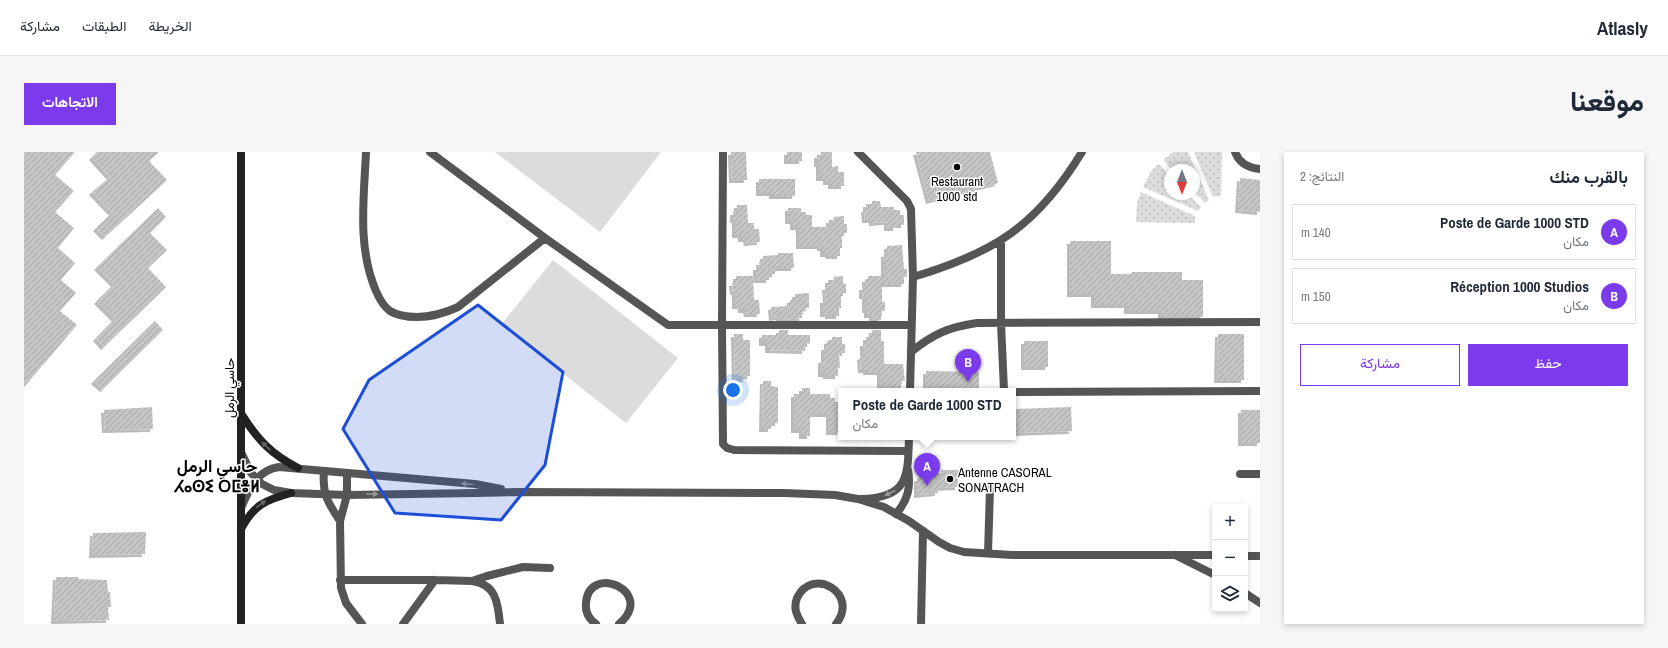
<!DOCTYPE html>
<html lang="ar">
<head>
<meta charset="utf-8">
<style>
  body { margin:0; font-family:"Archivo Narrow",Vazirmatn,"Noto Sans Tifinagh",sans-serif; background:#f6f6f7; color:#1f2937; direction:rtl }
  .controls { position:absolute; right:12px; bottom:12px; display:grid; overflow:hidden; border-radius:0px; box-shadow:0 2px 6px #0003 }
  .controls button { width:36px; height:36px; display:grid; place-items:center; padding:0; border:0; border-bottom:1px solid #e0e1e3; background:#fff; color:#1f2937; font:20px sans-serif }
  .compass { position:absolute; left:1140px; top:12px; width:36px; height:36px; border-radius:50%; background:#fff; box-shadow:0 2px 6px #0003; rotate:180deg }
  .you { position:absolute; left:709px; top:238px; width:14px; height:14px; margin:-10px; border:3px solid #fff; border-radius:50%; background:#1a73e8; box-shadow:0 0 0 6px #1a73e833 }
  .badge { display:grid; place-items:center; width:26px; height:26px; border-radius:50%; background:#7c3aed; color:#fff; font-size:13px; font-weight:700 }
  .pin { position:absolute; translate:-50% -33px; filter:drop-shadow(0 1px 2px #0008) }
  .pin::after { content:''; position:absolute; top:21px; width:14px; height:12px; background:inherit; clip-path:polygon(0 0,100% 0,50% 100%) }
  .popup { position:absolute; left:814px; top:236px; width:178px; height:52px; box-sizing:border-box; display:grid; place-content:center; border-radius:0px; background:#fff; filter:drop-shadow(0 1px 3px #0005); font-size:13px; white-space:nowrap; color:#747a83 }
  .popup b { font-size:15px; color:#1f2937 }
  .popup::after { content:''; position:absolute; left:50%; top:100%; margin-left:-8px; border:8px solid transparent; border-top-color:#fff }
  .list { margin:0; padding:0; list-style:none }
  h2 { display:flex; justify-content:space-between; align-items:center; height:52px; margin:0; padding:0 16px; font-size:17px }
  h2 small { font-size:13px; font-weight:400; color:#747a83 }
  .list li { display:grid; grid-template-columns:26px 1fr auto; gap:12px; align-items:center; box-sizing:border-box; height:56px; margin:0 8px 8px; padding:0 8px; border:1px solid #e0e1e3; border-radius:0px }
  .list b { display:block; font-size:15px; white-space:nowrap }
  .list p { margin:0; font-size:13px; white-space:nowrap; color:#747a83 }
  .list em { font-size:13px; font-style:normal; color:#747a83 }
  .actions { display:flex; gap:8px; padding:12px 16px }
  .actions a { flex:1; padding:9px 0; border:1px solid #7c3aed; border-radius:0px; text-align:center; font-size:14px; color:#7c3aed }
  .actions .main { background:#7c3aed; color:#fff }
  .icon { flex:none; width:22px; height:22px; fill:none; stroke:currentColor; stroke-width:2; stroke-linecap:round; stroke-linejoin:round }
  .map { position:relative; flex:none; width:1236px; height:472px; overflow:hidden; direction:ltr; border-radius:0px }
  header { display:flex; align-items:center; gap:24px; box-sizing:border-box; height:56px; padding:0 20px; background:#fff; border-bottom:1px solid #e0e1e3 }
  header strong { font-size:19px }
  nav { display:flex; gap:22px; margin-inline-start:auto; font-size:14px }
  .intro { display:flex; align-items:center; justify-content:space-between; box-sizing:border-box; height:96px; padding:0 24px }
  h1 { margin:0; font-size:28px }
  .button { padding:10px 18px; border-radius:0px; background:#7c3aed; color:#fff; font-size:14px; font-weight:700 }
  main { display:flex; gap:24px; padding:0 24px }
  aside { flex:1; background:#fff; border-radius:0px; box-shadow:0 2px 6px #0003 }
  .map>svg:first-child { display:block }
  .grass { fill:url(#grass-dots) }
  .park { fill:#dcdcdc }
  .building { fill:url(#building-hatch); filter:url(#shadow) }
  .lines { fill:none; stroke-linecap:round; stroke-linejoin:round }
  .minor { stroke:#555; stroke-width:8 }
  .tertiary { stroke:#555; stroke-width:8 }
  .secondary { stroke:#222; stroke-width:8 }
  .oneway { fill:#646464 }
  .oneway2 { fill:#999 }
  .marked { fill:#1d4ed8; fill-opacity:0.2; stroke:#1d4ed8; stroke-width:3; stroke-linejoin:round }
  .poi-dot { fill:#000; stroke:#fff; stroke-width:1.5 }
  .labels { text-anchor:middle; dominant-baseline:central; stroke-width:3; stroke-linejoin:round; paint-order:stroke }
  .poi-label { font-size:13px; fill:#000; stroke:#fff }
  .street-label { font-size:13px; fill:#000; stroke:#fff }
  .district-label { font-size:17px; font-weight:bold; fill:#000; stroke:#fff }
</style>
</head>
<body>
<header>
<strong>Atlasly</strong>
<nav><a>الخريطة</a><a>الطبقات</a><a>مشاركة</a></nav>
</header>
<div class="intro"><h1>موقعنا</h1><a class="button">الاتجاهات</a></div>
<main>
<aside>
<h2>بالقرب منك<small>النتائج: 2</small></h2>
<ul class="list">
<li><span class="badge">A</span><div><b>Poste de Garde 1000 STD</b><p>مكان</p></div><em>140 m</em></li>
<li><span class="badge">B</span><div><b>Réception 1000 Studios</b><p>مكان</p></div><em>150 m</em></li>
</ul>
<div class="actions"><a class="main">حفظ</a><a>مشاركة</a></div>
</aside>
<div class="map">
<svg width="1236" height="472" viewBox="0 0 1236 472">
  <defs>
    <pattern id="grass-dots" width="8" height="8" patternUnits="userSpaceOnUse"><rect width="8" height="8" fill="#dcdcdc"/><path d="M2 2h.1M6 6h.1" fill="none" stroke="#bbb" stroke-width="1.8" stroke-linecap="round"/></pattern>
    <pattern id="building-hatch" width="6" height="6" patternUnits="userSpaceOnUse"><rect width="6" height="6" fill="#c4c4c4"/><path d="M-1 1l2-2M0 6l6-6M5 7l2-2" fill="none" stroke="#a7a7a7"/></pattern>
    <filter id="shadow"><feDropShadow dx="-3" dy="3" stdDeviation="0" flood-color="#0004"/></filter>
  </defs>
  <rect width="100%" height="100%" fill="#fff"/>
  <path class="grass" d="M1149 0H1164L1185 48 1181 51 1170 40V18H1148L1139 8Z
    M1170 0H1198L1197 44 1189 45Z
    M1135 12 1146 24V42H1164L1177 55 1174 59 1119 35 1128 18Z
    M1117 40 1171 64V71L1112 70 1113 52Z"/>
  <path class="park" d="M471 0H637L576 80Z
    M529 108 654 206 602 271 477 173Z"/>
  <path class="building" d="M0 0H51L31 23 50 39 31 60 50 76 34 96 51 111 37 128 52 141 36 159 53 173 0 235Z
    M73 0H135L125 9 143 28 81 85 72 76 88 61 68 40 86 25 68 5Z
    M707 0H722L723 28H708Z
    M763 0H778V9H763Z
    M797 0H808V15L814 14V20H820V34H807V30H802V26H795V12H793V3H797Z
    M892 0H966L974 31 905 49Z
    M1216 26 1236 28V60L1214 58Z
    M735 27H771V44H748V41H735Z
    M848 49H856L857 55H870V58H876V63H880V73H872V76H863V70L848 71V68H841L840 57H842V52H848Z
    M713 53H723L724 71H730V77H735L736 90 723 91 722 87H717V83H711V68H709V60H713Z
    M134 56 142 65 126 81 143 98 124 116 142 135 80 195 72 186 91 167 73 149 90 132 73 115Z
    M764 56H777V60H782V63H788V75H805V68H810V65L820 64V72H823V81H818V96H816V104H805L804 102H799V96H796V94H775V75H769V69H764Z
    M1046 89H1087V122H1108V120H1158V128H1179V165H1137V159H1103V153H1070V142H1046Z
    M878 93 880 117H883V125H880V132H858V150H861V159H858L857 168H848V163H843V158H841V144H838V135H841V127H844V124H860V102H863V94Z
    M754 101H769L770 116H751V122H745V128H732V115H736L735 110H739V104L754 103Z
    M712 124H729L730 148H735L736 162H723L722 158H717V154H711V140H709L708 131H712Z
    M819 124V132H822V141H817V156H815V164H804V162H799V148H802L801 135H804V128H810V125Z
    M785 141V156H781L782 159 778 160V166L755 168V165L748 166 747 155 766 154V148L771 147V142Z
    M131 169 139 178 79 237 70 229Z
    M755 178H764V183H786V192L781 191V199L744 198V191H738V183H755Z
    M848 178H857V189H860V212H879L881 229H877V239H856V220H842V218H837L836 205 839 204V191H842V185H847Z
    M710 182H719V188H726V224H719V230H711Z
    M1194 182H1220V228H1193Z
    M808 185H818V192H821V201H815L816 216H814V224H802V222H797V208H800V195H803V189L808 188Z
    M1000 189H1024V215H1000Z
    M902 219 955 220V239H902Z
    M739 229H747V234L754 235V271H747V277H738Z
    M778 236H786V242H806V246H811V250H817L816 280H805V262H786V284H778V278H770V242H778Z
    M128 255 129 277 81 278 80 258Z
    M1047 255 1048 279 990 281V257Z
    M1217 258H1236V291H1217Z
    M917 318H934V335L914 336V341L893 343V326H898V321H917Z
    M122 380 121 402 68 403 69 381Z
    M32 425H54V427L83 428 84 440H86L87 455H84L85 468 30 469Z"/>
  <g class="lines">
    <path class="minor" d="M342 0C340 46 333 95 352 139 355 146 359 154 366 159 374 164 384 165 393 165 407 165 421 161 434 155L521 86
      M406 0 521 86 644 173H887
      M699 0 698 172 699 292 703 296 710 298 884 299
      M834 0 883 49 887 57 889 125 886 239
      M1211 0C1215 11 1224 16 1236 17
      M977 89V171L980 239
      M889 125C970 101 1013 74 1058 0
      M887 200C909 182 925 175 953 171L1236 170
      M989 240 1236 239
      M300 319C298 342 304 351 316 369
      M323 321V343L316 369 317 436 322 451 338 472
      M1216 322H1236
      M837 347C884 346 884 325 885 285
      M872 362C884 348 887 335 884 318
      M964 401 966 337
      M1151 403 1191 423
      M316 428H411L448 429 463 424 499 415 526 416
      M448 429C472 432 474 451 476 472
      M1221 441 1236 451
      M379 472 411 428
      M572 472C565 467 561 460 562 451 565 410 633 440 595 472
      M778 472C773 464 769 456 773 446 788 414 836 441 812 472
      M897 472 899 379"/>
    <path class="tertiary" d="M217 300 227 321 238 332 250 338 267 341 323 343 452 341 496 340 760 341 811 343 834 347 860 355 885 369 915 390 926 396 940 400 988 403H1191
      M217 356C225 337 233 318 255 315L451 332 477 337
      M1221 404H1236"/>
    <path class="secondary" d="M218 263C234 288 247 302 274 316
      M217 377C230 353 241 348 267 341
      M217 472V0"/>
  </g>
  <defs><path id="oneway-solid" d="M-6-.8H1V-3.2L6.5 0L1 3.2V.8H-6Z"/></defs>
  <g class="oneway">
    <use href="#oneway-solid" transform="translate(242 294) rotate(-136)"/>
    <use href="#oneway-solid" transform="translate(237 352) rotate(-36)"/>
  </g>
  <g class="oneway2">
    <use href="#oneway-solid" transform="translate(443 332) rotate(-175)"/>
    <use href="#oneway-solid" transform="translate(866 341) rotate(154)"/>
    <use href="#oneway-solid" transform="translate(348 342)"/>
  </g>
  <path class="marked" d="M454 153 539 220 521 313 477 368 371 361 319 277 345 228Z"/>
  <g class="poi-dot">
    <circle cx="933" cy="15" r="4"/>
    <circle cx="926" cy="327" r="4"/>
  </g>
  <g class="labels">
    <g class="poi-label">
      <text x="933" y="29">Restaurant<tspan x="933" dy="15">1000 std</tspan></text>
      <text x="934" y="320" text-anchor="start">Antenne CASORAL<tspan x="934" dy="15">SONATRACH</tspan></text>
    </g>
    <g class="street-label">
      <text transform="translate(205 236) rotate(-90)">حاسي الرمل</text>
    </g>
    <g class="district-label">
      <text x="193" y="313">حاسي الرمل<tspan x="193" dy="20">ⵃⴰⵙⵉ ⵔⵎⴻⵍ</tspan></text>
    </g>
  </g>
</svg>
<div class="controls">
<button>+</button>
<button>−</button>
<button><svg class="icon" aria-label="layers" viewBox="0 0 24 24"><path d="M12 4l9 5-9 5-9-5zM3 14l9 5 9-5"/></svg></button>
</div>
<svg class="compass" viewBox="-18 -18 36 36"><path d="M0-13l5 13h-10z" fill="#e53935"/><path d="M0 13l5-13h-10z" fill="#747a83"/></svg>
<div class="you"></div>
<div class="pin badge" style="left:903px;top:334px">A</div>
<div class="popup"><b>Poste de Garde 1000 STD</b>مكان</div>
<div class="pin badge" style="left:944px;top:230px">B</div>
</div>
</main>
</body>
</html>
